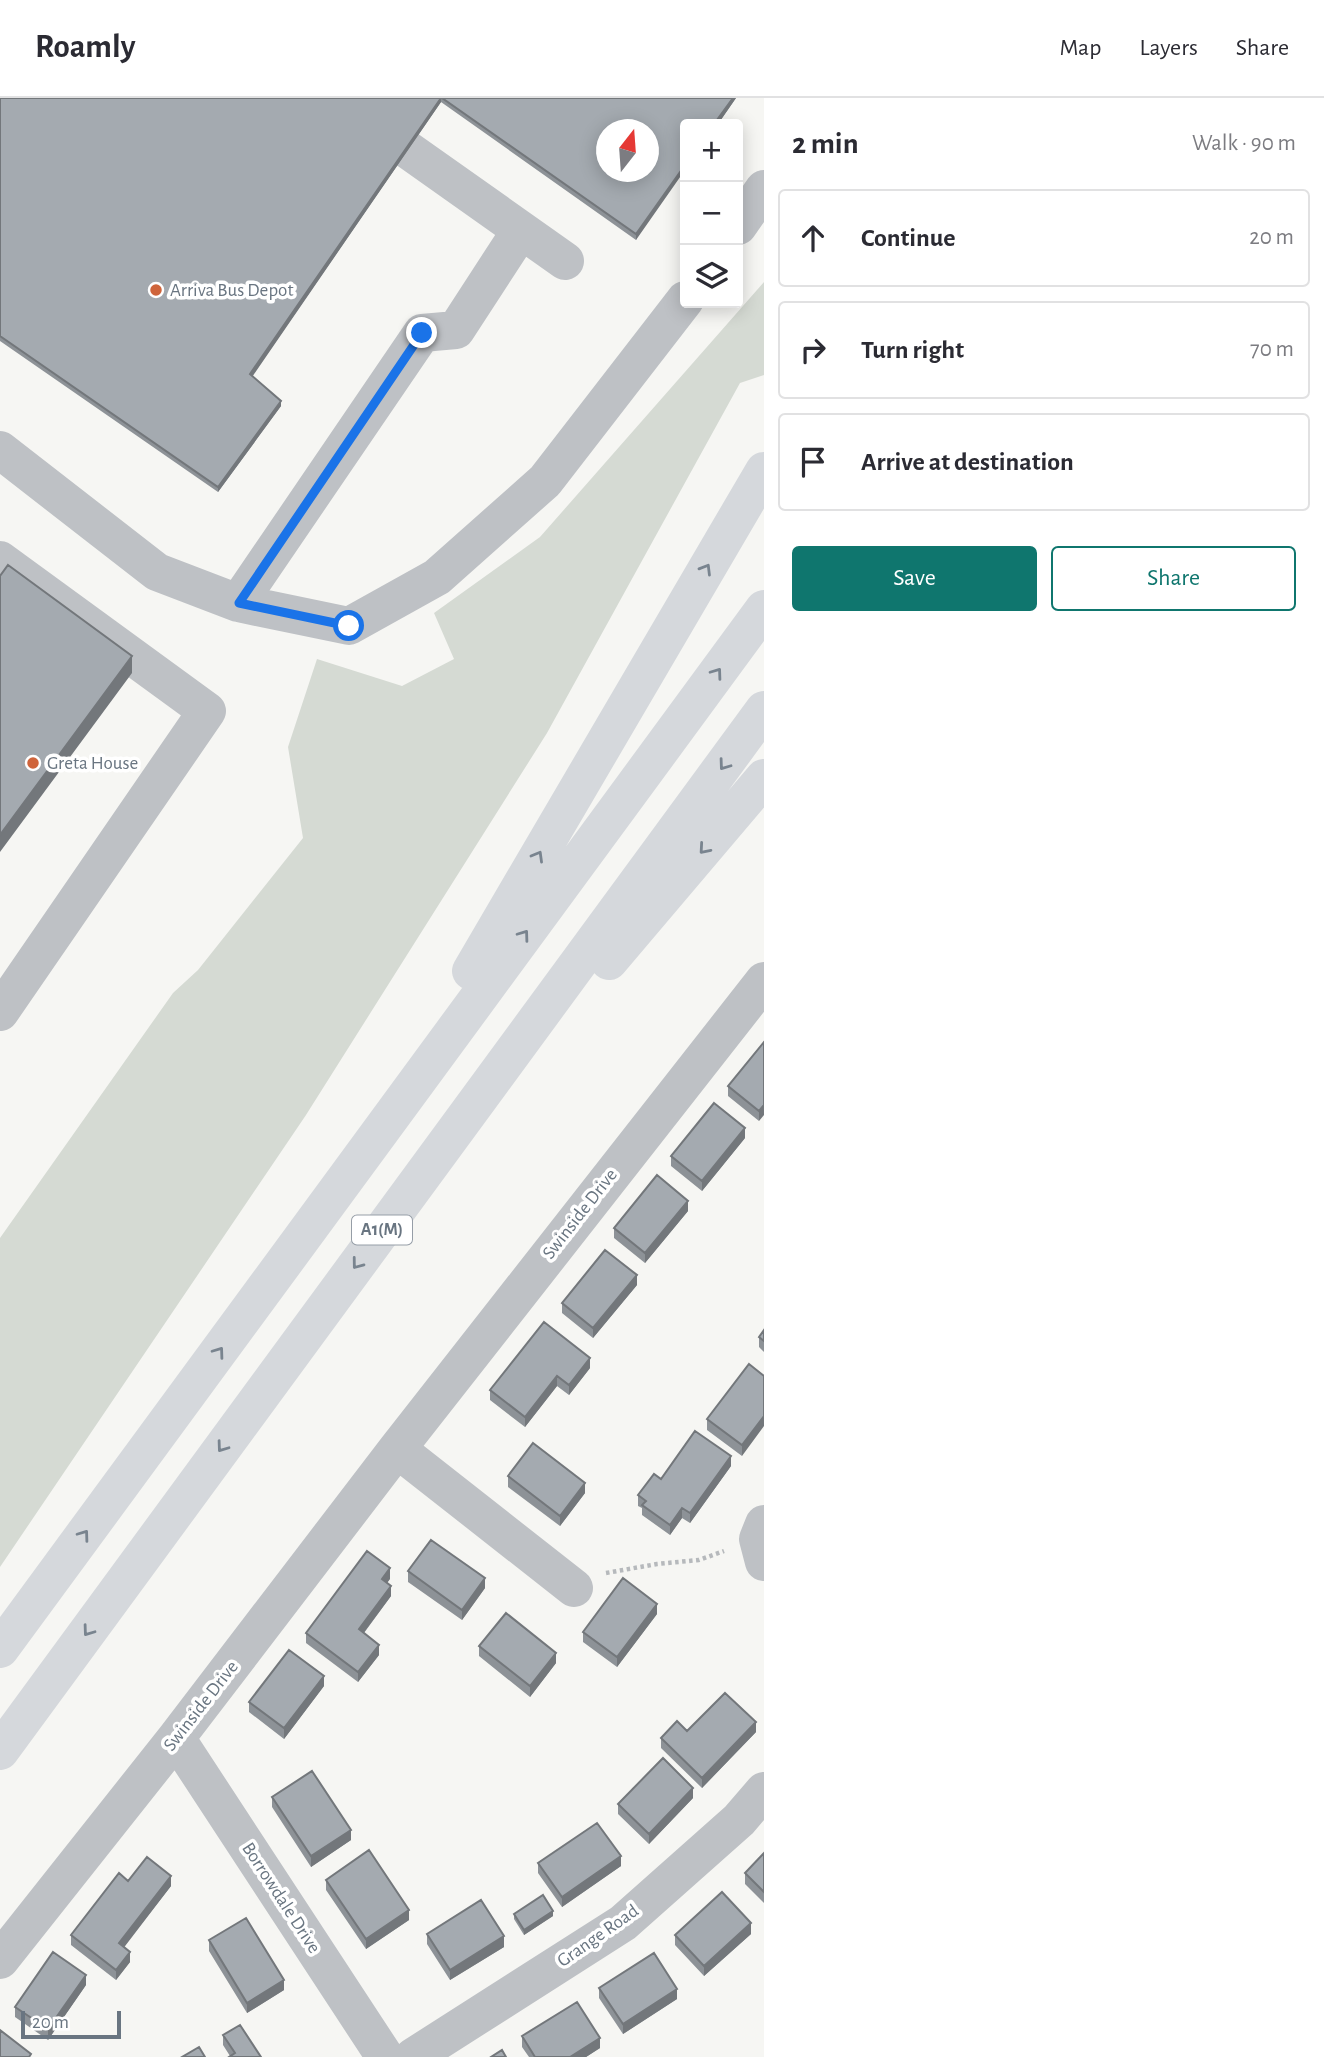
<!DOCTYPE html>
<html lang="en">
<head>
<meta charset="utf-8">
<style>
  body { margin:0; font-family:"Alegreya Sans",sans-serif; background:#f2f2f3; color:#2b2b33 }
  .controls { position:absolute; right:21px; top:21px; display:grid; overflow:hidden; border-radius:7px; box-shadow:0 4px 18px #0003 }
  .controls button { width:63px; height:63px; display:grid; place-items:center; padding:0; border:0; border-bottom:2px solid #e1e1e2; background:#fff; color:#2b2b33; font:35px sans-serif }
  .compass { position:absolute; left:596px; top:21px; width:63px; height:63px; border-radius:50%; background:#fff; box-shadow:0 4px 18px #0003; rotate:17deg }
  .scale { position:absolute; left:21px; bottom:18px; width:100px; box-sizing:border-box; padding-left:7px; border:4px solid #697581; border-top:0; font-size:19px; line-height:24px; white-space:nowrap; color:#697581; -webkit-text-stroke:5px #fff; paint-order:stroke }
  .stop { position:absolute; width:21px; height:21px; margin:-16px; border:5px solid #1a73e8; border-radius:50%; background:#fff }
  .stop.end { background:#1a73e8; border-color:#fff; box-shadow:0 2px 7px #0008 }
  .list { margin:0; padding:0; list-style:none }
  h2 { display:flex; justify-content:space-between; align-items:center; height:91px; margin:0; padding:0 28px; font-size:30px }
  h2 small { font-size:23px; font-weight:400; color:#7c7c81 }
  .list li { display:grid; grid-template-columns:46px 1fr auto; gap:21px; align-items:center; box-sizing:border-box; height:98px; margin:0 14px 14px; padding:0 14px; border:2px solid #e1e1e2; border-radius:7px }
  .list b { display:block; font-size:26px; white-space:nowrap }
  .list em { font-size:23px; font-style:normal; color:#7c7c81 }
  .actions { display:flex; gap:14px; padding:21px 28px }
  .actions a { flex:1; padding:16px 0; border:2px solid #0f766e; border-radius:7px; text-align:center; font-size:24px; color:#0f766e }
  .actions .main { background:#0f766e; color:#fff }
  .icon { flex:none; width:38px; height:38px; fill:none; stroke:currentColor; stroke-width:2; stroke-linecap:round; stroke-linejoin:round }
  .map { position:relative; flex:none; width:764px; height:1959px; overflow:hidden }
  header { display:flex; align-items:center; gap:42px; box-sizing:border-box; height:98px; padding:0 35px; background:#fff; border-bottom:2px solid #e1e1e2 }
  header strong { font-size:33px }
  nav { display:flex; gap:38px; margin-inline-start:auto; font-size:24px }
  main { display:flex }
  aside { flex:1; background:#fff }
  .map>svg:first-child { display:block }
  .green { fill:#d5dad3 }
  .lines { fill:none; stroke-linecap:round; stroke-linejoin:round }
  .path { stroke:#b6b9bc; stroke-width:4.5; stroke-dasharray:3.5 3.5; stroke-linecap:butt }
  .minor { stroke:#bec1c5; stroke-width:38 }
  .highway { stroke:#d5d8dc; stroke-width:38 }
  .wall { fill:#8d9297 }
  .shaded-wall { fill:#73777b }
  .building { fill:#a4aab0; stroke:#73777b; stroke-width:2; fill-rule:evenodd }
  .oneway { stroke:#79848f }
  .route { stroke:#1a73e8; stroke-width:9 }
  .poi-dot { fill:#cf643b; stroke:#fff; stroke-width:2.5 }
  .labels { text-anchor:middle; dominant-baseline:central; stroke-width:7; stroke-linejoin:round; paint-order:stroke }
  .shield { fill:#fff; stroke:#969ea7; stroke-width:2 }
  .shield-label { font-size:18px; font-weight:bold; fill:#697581 }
  .poi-label { font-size:19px; fill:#697581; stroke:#fff; text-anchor:start }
  .street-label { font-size:19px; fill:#697581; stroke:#fff }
</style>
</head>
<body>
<header>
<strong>Roamly</strong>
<nav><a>Map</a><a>Layers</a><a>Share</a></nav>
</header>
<main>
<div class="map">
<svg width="764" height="1959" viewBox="0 0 764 1959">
  <rect width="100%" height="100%" fill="#f6f6f3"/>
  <path class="green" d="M764 184V277L740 285 547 635 306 1017 0 1469V1140L173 895 198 872 303 740 288 649 317 561 402 588 454 561 434 515 540 439Z"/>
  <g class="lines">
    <path class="path" d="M606 1475 657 1466 699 1462 724 1453"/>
    <path class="minor" d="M408 52 565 163
      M738 128 764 91
      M0 352 157 474 238 505 349 528 437 479 545 383 685 202
      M0 462 207 613 0 914
      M238 505 422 235 456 232 521 132
      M397 1351 574 1490
      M764 1426 758 1441 764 1464
      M176 1640 385 1959
      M0 1862 176 1640 397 1351 764 883
      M413 1959 623 1825 739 1722 764 1693"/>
    <path class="highway" d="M609 863 764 680
      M471 873 764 373
      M0 1551 764 511
      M0 1653 764 612"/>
  </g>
  <path class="wall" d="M0 0H736L718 26H685L636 142 441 4 252 278 281 308 218 394 0 243Z
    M764 944 759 1023 728 998V988Z
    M745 1040 702 1093 671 1068V1058Z
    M688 1113 645 1165 614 1140V1130Z
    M637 1187 593 1240 562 1215V1205Z
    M764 1232V1254L759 1249V1239Z
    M749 1266 742 1358 707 1332V1321Z
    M590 1270 569 1297 557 1288 525 1329 490 1302V1292Z
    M731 1368 690 1425 682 1420 670 1437 642 1417V1410L638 1408V1397L661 1381Z
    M508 1378 585 1395 560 1428 508 1389Z
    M408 1473 485 1490 462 1522 408 1484Z
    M390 1481 387 1485 391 1498 364 1535 379 1557 358 1584 306 1545V1535Z
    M657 1516 617 1569 583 1544V1534Z
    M479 1548 556 1565 530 1599 479 1558Z
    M324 1588 284 1641 249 1614V1604Z
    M687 1633 756 1634 702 1690 661 1650V1640Z
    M272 1699 351 1742 311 1769 272 1709Z
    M693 1700 649 1746 618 1716V1706Z
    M764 1755V1805L745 1786V1775Z
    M538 1765 621 1768 562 1809 538 1775Z
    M326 1782 409 1822 366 1851 326 1792Z
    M128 1783 171 1788 123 1849 130 1864 116 1882 71 1847V1837Z
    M514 1816 553 1818 524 1837 514 1821Z
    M427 1836 504 1849 450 1882 427 1846Z
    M751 1836 704 1878 675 1847V1837Z
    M209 1842 284 1892 247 1915 209 1853Z
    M86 1887 48 1942 15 1919V1909Z
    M599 1890 677 1901 623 1936 599 1900Z
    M223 1937 261 1959 230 1958 223 1947Z
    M522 1938 600 1950 586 1959H529L522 1949Z"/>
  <path class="shaded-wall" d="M441 0V4L250 282V276Z
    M733 0H736L718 26H714Z
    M685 67V72L636 142V136Z
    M281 303V308L218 394V389Z
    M132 558V575L0 754V737Z
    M764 1007V1017L759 1023V1013Z
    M745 1030V1040L702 1093V1083Z
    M688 1103V1113L645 1165V1155Z
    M637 1177V1187L593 1240V1230Z
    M590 1260V1270L569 1297V1287Z
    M557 1278V1288L525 1329V1319Z
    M764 1318V1328L742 1358V1347Z
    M731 1358V1368L690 1425V1415Z
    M585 1385V1395L560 1428V1418Z
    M682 1410V1420L670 1437V1427Z
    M390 1470V1481L382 1491V1481Z
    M485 1480V1490L462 1522V1512Z
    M391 1488V1498L359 1541V1531Z
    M657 1506V1516L617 1569V1559Z
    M379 1547V1557L358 1584V1574Z
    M556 1555V1565L530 1599V1588Z
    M324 1578V1588L284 1641V1630Z
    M756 1624V1634L702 1690V1680Z
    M693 1690V1700L649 1746V1736Z
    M351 1732V1742L311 1769V1758Z
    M621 1758V1768L562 1809V1799Z
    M171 1778V1788L119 1856V1845Z
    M409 1812V1822L366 1851V1841Z
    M553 1813V1818L524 1837V1832Z
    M751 1825V1836L704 1878V1868Z
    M504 1838V1849L450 1882V1872Z
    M130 1854V1864L116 1882V1872Z
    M86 1877V1887L48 1942V1931Z
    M284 1882V1892L247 1915V1905Z
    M677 1891V1901L623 1936V1926Z
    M600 1940V1950L586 1959H570Z"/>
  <path class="building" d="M0 0H441L250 276 281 303 218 389 0 238Z
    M442 0H733L714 26H685V67L636 136ZM606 32H648V74H606Z
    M8 467 132 558 0 737V478Z
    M764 944V1007L759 1013 728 988Z
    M714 1005 745 1030 702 1083 671 1058Z
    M657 1077 688 1103 645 1155 614 1130Z
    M605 1152 637 1177 593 1230 562 1205Z
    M544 1224 590 1260 569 1287 557 1278 525 1319 490 1292Z
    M764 1232V1243L759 1239Z
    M749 1266 764 1278V1318L742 1347 707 1321Z
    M695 1333 731 1358 690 1415 682 1410 670 1427 642 1407 646 1403 638 1397 654 1376 661 1381Z
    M533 1345 585 1385 560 1418 508 1378Z
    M431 1442 485 1480 462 1512 408 1473Z
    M367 1453 390 1470 382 1481 391 1488 359 1531 379 1547 358 1574 306 1535Z
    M623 1480 657 1506 617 1559 583 1534Z
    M506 1515 556 1555 530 1588 479 1548Z
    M289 1552 324 1578 284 1630 249 1604Z
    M725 1595 756 1624 702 1680 661 1640 677 1623 687 1633Z
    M663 1660 693 1690 649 1736 618 1706Z
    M312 1673 351 1732 311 1758 272 1699Z
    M597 1725 621 1758 562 1799 538 1765Z
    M369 1752 409 1812 366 1841 326 1782Z
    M764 1755V1794L745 1775Z
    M147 1759 171 1778 119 1845 130 1854 116 1872 71 1837 119 1775 128 1783Z
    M722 1794 751 1825 704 1868 675 1837Z
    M543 1797 553 1813 524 1832 514 1816Z
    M481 1802 504 1838 450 1872 427 1836Z
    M246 1820 284 1882 247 1905 209 1842Z
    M53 1854 86 1877 48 1931 15 1909Z
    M654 1855 677 1891 623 1926 599 1890Z
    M577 1904 600 1940 570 1959H535L522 1938Z
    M240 1927 261 1959H229L235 1955 223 1937Z
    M0 1932 31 1956 29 1959H0Z
    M199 1949 205 1959H182Z
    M502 1952 506 1959H491Z"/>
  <defs><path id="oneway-chevron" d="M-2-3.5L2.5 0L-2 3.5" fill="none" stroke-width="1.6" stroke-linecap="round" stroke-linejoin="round" transform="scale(1.75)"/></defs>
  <g class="oneway">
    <use href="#oneway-chevron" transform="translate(706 471) rotate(-59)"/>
    <use href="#oneway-chevron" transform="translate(717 575) rotate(-54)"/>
    <use href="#oneway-chevron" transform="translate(724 667) rotate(126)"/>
    <use href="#oneway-chevron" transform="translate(704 751) rotate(131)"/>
    <use href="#oneway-chevron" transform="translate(538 758) rotate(-60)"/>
    <use href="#oneway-chevron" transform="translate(524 837) rotate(-54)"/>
    <use href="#oneway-chevron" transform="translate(357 1166) rotate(127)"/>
    <use href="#oneway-chevron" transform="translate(219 1254) rotate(-54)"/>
    <use href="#oneway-chevron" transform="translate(222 1349) rotate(126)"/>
    <use href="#oneway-chevron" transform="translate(84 1437) rotate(-54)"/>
    <use href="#oneway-chevron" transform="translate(88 1533) rotate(126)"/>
  </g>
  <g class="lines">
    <path class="route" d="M349 528 239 505 422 235"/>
  </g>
  <g class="poi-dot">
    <circle cx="156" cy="192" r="7"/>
    <circle cx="33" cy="665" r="7"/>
  </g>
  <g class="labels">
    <rect class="shield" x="352" y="1117.5" width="60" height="29" rx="5"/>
    <g class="shield-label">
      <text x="382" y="1132">A1(M)</text>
    </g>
    <g class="poi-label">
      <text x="170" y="192">Arriva Bus Depot</text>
      <text x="47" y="665">Greta House</text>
    </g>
    <g class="street-label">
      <text transform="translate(580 1116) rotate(-52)">Swinside Drive</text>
      <text transform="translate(201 1608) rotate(-52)">Swinside Drive</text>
      <text transform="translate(281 1800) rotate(57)">Borrowdale Drive</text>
      <text transform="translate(598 1838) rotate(-35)">Grange Road</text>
    </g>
  </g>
</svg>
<div class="controls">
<button>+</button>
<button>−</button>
<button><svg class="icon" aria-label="layers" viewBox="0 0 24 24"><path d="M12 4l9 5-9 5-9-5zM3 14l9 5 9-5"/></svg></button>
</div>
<svg class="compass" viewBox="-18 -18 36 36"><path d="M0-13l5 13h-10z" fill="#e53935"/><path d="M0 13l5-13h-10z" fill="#7c7c81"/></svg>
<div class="scale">20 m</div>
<div class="stop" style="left:349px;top:528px"></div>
<div class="stop end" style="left:422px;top:235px"></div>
</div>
<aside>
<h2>2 min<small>Walk · 90 m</small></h2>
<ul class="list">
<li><svg class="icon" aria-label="ahead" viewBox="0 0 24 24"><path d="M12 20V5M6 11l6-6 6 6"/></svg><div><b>Continue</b></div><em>20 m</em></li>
<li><svg class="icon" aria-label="right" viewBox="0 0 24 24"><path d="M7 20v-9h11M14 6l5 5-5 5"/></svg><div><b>Turn right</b></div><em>70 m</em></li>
<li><svg class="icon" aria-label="arrive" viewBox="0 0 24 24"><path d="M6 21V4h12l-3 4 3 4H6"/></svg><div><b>Arrive at destination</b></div></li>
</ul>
<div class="actions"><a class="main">Save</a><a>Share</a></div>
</aside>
</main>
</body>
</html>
